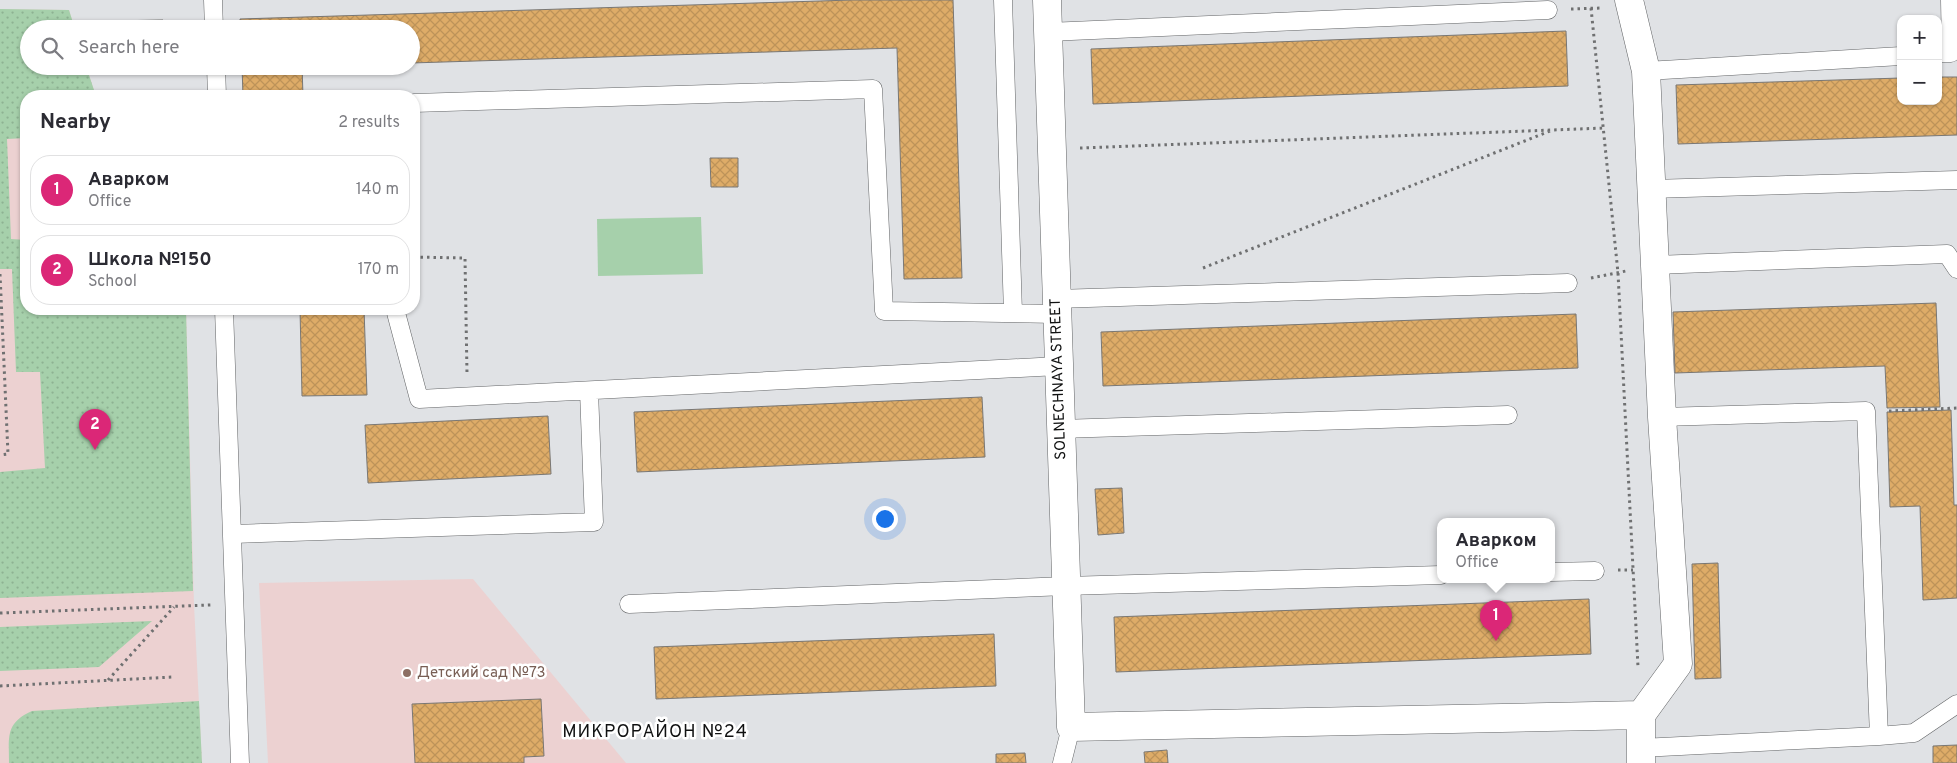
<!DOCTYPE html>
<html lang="en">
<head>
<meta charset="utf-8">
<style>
  body { margin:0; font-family:Overpass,sans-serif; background:#f2f2f3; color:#2b2b33 }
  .controls { position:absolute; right:15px; top:15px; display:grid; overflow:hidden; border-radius:10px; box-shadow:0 1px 4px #0004 }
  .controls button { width:45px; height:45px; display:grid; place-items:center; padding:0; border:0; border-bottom:1px solid #e1e1e2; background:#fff; color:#2b2b33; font:25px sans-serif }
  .you { position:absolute; left:884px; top:518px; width:18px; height:18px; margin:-12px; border:4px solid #fff; border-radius:50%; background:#1a73e8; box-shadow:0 0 0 8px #1a73e833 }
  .badge { display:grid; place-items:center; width:32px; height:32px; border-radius:50%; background:#db2777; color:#fff; font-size:16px; font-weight:700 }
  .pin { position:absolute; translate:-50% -41px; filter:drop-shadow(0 1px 2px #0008) }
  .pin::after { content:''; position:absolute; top:26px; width:18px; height:15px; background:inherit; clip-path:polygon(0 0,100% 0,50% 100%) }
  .popup { position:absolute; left:1437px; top:518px; width:118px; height:65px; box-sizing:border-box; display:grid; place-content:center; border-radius:10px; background:#fff; filter:drop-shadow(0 1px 4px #0005); font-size:16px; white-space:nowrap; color:#7c7c81 }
  .popup b { font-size:19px; color:#2b2b33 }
  .popup::after { content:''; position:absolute; left:50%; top:100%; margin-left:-10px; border:10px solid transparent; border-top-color:#fff }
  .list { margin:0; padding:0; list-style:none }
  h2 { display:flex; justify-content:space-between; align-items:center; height:65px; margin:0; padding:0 20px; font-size:21px }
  h2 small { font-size:16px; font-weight:400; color:#7c7c81 }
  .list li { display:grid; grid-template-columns:32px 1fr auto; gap:15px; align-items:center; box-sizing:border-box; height:70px; margin:0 10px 10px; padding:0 10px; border:1px solid #e1e1e2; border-radius:20px }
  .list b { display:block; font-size:19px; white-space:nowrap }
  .list p { margin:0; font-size:16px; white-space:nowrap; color:#7c7c81 }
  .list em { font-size:16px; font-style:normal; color:#7c7c81 }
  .icon { flex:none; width:28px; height:28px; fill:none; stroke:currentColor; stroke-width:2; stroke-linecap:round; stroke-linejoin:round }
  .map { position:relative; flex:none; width:1957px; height:763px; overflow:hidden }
  .search { position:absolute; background:#fff; box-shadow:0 1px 4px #0004; left:20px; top:20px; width:400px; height:55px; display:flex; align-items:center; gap:12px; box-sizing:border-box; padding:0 18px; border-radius:28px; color:#7c7c81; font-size:19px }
  .panel { position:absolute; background:#fff; box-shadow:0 1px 4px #0004; left:20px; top:90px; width:400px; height:225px; border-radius:20px }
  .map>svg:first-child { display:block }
  .education { fill:#ecd1d1 }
  .grass { fill:url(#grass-dots) }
  .pitch { fill:#a6d0ab }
  .building { fill:url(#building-cross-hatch); stroke:#797774 }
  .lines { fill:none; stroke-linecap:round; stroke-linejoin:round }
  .lane-casing { stroke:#626466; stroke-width:19 }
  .street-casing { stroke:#626466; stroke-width:29 }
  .path { stroke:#6f7071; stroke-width:3; stroke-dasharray:2.5 4; stroke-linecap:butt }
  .lane { stroke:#fff; stroke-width:18 }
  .street { stroke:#fff; stroke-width:28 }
  .education-dot { fill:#8d6e63; stroke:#fff; stroke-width:2 }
  .labels { text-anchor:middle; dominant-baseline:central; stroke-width:5; stroke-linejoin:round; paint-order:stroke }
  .street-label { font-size:15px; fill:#101111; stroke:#fff }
  .education-label { font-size:15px; fill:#785e54; stroke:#fff; text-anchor:start }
  .quarter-label { font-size:18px; letter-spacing:1px; fill:#101111; stroke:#fff }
</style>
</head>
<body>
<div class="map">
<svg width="1957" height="763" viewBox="0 0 1957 763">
  <defs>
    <pattern id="grass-dots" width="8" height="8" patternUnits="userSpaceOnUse" patternTransform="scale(1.25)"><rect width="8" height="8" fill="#a6d0ab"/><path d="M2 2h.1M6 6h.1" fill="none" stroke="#8eb292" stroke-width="1.8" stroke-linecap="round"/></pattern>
    <pattern id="building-cross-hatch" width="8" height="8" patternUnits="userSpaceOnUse" patternTransform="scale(1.25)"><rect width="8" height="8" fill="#deac68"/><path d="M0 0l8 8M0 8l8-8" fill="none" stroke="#bd9359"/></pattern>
  </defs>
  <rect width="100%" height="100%" fill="#e0e2e5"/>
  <path class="education" d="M0 9 69 10 75 29H29V66H86L96 96H26V309H186L194 605 202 763H0Z
    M473 579 626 763H268L259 583Z"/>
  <path class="grass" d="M0 9 69 10 75 29H29V66H86L96 96H26V138L7 139 11 239 26 240V309H186L193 591 0 598V472L45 468 40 372H16L12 269H0Z
    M152 621 99 667 0 671V627Z
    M199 701 202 763H9C9 737 5 723 32 711Z"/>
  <path class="pitch" d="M701 217 703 274 598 276 597 219Z"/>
  <path class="building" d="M852 0H953L962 278 904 279 897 48 411 63V29H241L240 19Z
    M163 20 164 29H111V21Z
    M1566 31 1568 86 1093 104 1091 49Z
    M242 66H302L303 96H243Z
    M1938 77H1957V135L1678 144 1676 85 1901 78V101H1938Z
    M710 158H738V187H711Z
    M1936 303 1940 407 1887 408 1885 366 1675 373 1673 312Z
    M300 309H364L367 395 302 396Z
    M1576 314 1578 368 1103 386 1101 332Z
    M982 397 985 457 637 472 634 412Z
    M1951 410 1954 505H1957V598L1923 600 1920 506 1890 507 1887 412Z
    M548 416 551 474 368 483 365 425Z
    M1122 488 1124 533 1098 535 1095 489Z
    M1718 563 1721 678 1695 679 1692 564Z
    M1589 599 1591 654 1116 672 1114 617Z
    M994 634 996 686 656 699 654 647Z
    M541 699 544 756 524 757V763H415L412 704Z
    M1957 745V763H1933V746Z
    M1167 750 1168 763H1145L1144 752Z
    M1025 753 1026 763H996V754Z"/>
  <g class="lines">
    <defs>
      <path id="lane" d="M213 0 214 29
        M1003 0 1013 313
        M1048 32 1548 10
        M1938 53H1951L1950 0
        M216 66 217 96
        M1646 71 1901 56
        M414 103 873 89 884 311 1057 314
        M1651 189 1957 180
        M1655 265 1947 254 1957 269
        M1056 299 1568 283
        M224 309 240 763
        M395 309 419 399 1058 366
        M1060 429 1508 415
        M232 534 594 522 589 391
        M1551 572 1595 571
        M629 604 1066 586 1441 575
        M1879 736 1914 733 1957 704
        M1641 748 1879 736 1866 411 1662 417
        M1062 763 1071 727"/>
      <path id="street" d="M1047 0 1071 727 1641 715
        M1629 0 1646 71 1662 417 1678 664 1641 715V763"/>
    </defs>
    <use href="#lane" class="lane-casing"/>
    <use href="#street" class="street-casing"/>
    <path class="path" d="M1591 8 1618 273 1638 667
      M1571 9 1602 8
      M1080 148 1604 128
      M414 257 465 258 467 374
      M1203 268 1550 131
      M0 274 8 454 0 455
      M1591 278 1626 271
      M1889 411 1957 408
      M1618 570H1633
      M0 613 211 605
      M108 680 174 607
      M0 686 173 677"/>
    <use href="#lane" class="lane"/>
    <use href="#street" class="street"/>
  </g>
  <circle class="education-dot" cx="407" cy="673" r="5"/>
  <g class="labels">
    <g class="street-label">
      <text transform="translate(1059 379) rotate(-92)">SOLNECHNAYA STREET</text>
    </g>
    <g class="education-label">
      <text x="417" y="673">Детский сад №73</text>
    </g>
    <g class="quarter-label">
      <text x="655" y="732">МИКРОРАЙОН №24</text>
    </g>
  </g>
</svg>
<div class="controls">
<button>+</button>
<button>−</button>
</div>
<div class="you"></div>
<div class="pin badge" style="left:1496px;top:641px">1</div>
<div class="popup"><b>Аварком</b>Office</div>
<div class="pin badge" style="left:95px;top:450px">2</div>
<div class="search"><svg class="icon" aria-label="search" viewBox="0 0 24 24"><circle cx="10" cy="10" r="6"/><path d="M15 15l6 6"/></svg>Search here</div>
<section class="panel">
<h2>Nearby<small>2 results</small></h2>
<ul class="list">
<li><span class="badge">1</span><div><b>Аварком</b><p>Office</p></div><em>140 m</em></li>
<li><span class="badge">2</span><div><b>Школа №150</b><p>School</p></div><em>170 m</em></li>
</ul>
</section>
</div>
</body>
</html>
